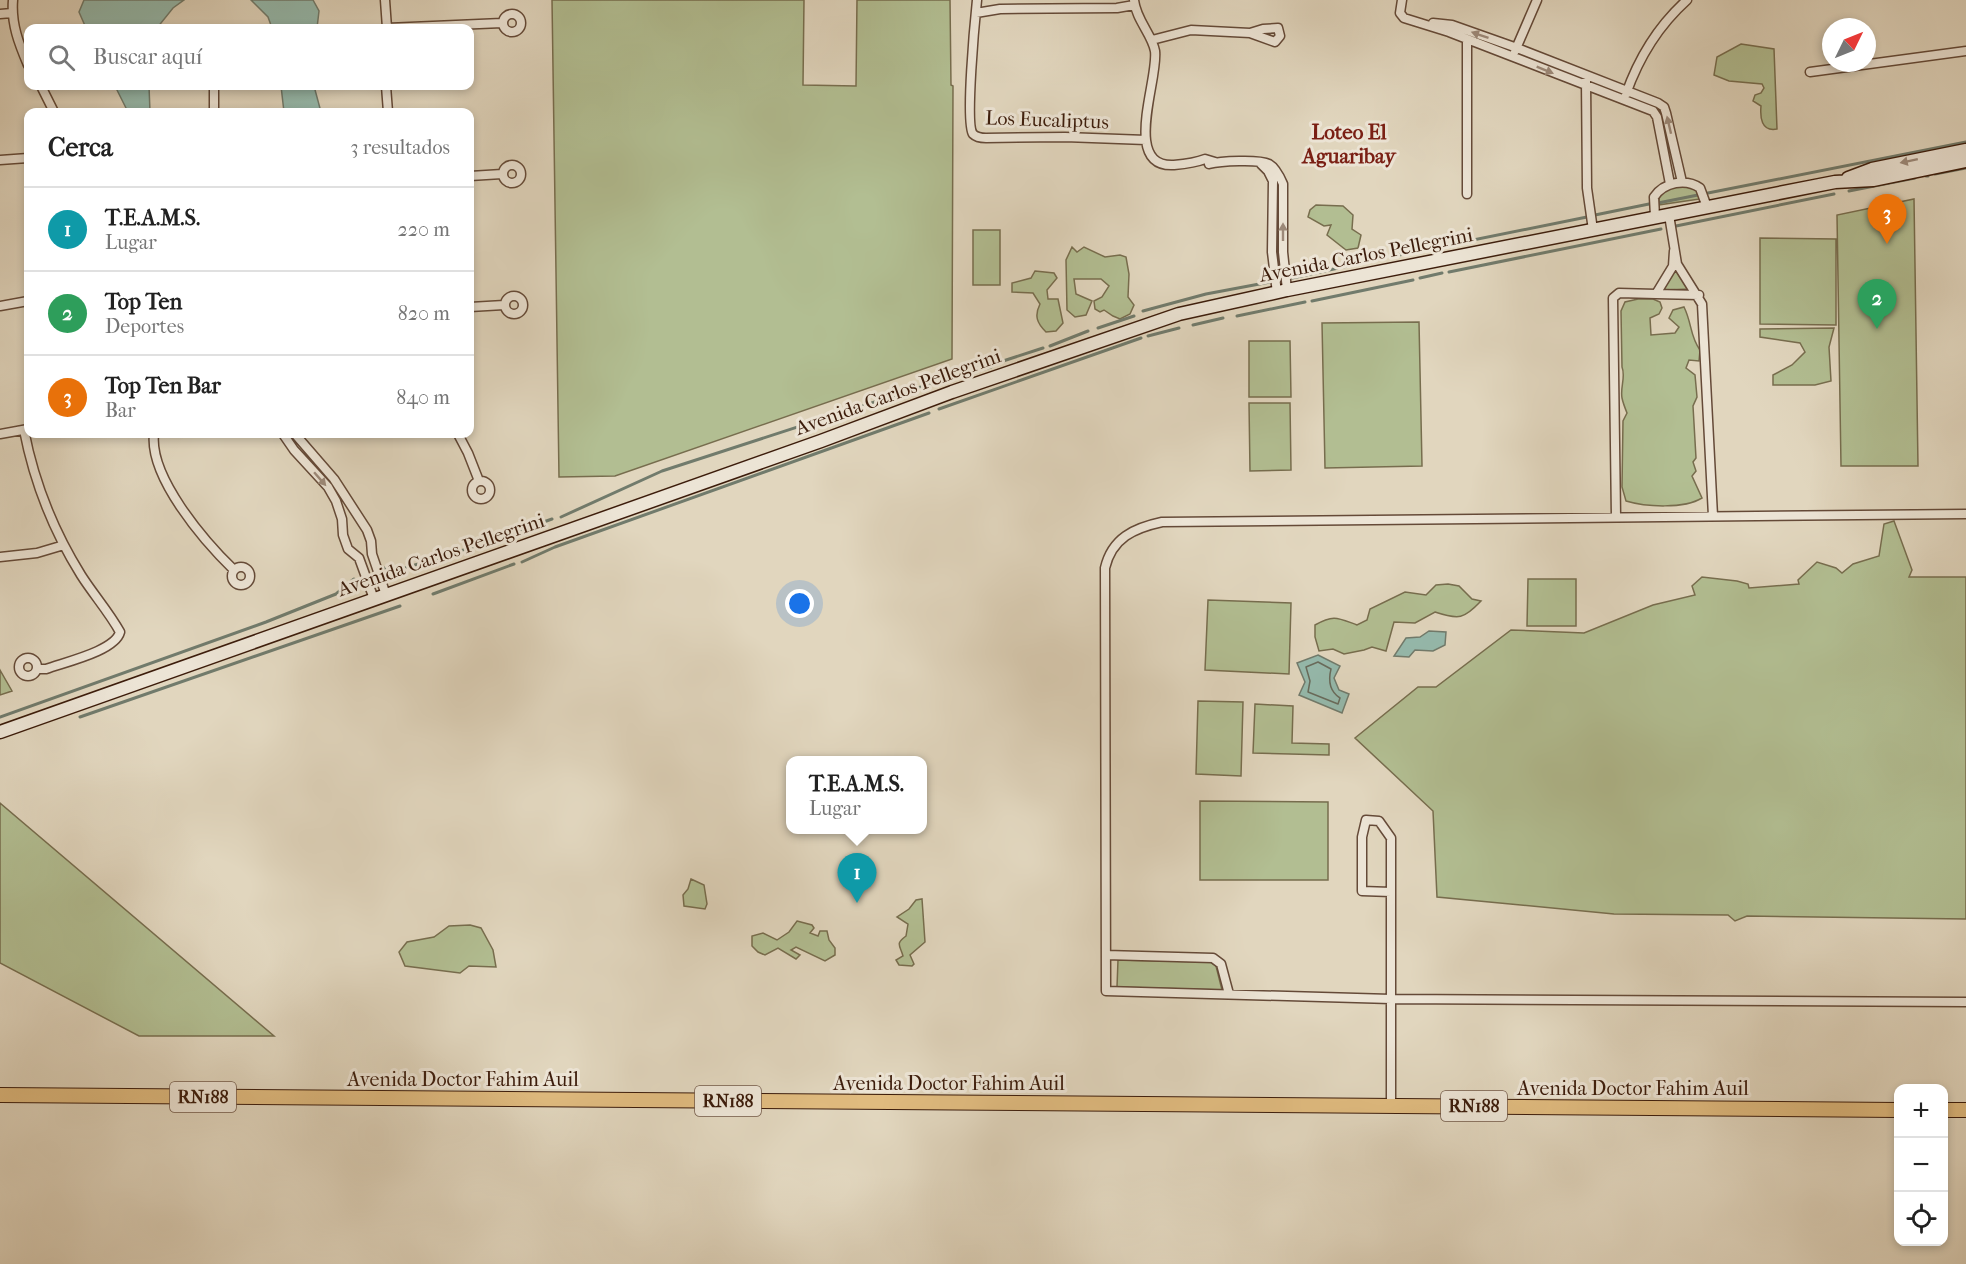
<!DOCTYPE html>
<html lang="es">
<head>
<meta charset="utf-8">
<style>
  body { margin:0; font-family:"IM FELL French Canon",serif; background:#f2f2f2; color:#222 }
  .controls { position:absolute; right:18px; bottom:18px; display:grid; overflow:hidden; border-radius:12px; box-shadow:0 3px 9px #0003 }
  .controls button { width:54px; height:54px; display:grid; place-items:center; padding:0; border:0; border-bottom:2px solid #e0e0e0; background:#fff; color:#222; font:30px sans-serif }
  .compass { position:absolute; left:1822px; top:18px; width:54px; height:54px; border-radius:50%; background:#fff; box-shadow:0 3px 9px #0003; rotate:47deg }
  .you { position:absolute; left:800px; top:604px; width:21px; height:21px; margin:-15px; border:4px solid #fff; border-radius:50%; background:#1a73e8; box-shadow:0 0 0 9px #1a73e833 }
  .badge { display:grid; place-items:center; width:39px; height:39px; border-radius:50%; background:#111827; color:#fff; font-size:20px; font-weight:700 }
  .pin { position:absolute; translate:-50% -50px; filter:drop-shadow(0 2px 3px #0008) }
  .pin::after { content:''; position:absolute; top:32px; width:21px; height:18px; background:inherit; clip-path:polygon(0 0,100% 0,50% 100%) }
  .popup { position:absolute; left:786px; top:756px; width:141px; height:78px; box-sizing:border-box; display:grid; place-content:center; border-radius:12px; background:#fff; filter:drop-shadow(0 2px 4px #0005); font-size:20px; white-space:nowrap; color:#767676 }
  .popup b { font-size:22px; color:#222 }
  .popup::after { content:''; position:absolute; left:50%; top:100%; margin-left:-12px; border:12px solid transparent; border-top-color:#fff }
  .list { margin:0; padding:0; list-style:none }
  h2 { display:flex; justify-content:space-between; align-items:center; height:78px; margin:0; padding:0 24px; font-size:26px }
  h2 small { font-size:20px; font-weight:400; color:#767676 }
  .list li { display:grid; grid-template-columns:39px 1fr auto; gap:18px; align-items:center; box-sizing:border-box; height:84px; padding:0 24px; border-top:2px solid #e0e0e0 }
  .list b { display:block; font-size:22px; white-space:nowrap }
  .list p { margin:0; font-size:20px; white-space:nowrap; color:#767676 }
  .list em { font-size:20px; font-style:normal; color:#767676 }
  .icon { flex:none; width:33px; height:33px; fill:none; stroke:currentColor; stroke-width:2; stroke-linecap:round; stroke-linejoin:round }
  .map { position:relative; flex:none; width:1966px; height:1264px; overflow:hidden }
  .search { position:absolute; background:#fff; box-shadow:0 3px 9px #0003; left:24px; top:24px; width:450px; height:66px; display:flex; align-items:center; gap:15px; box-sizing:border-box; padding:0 21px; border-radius:12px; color:#767676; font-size:22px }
  .panel { position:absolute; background:#fff; box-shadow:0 3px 9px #0003; left:24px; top:108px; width:450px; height:330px; border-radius:12px }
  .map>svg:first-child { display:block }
  .green { fill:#b2be92; stroke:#776d4e; stroke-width:1.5 }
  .water { fill:#95baad; stroke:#717b6c; stroke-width:1.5 }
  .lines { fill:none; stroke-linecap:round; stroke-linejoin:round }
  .shore { stroke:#686b5c; stroke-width:1.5 }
  .stream { stroke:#717b6c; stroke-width:3 }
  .minor-casing { stroke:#654a38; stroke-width:11 }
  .secondary-casing { stroke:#3c1c0b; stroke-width:15 }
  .trunk-casing { stroke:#3c1c0b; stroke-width:16 }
  .minor { stroke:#ece4d5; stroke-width:8 }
  .secondary { stroke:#ece4d5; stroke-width:12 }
  .trunk { stroke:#e0bb7f; stroke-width:14 }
  .oneway { fill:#9d8a7a }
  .labels { text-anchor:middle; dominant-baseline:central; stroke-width:6; stroke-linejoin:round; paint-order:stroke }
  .shield { fill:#ece4d5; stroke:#715848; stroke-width:1.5 }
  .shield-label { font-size:18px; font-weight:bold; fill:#3c1c0b }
  .street-label { font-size:20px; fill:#3c1c0b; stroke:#ece4d5 }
  .neighbourhood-label { font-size:21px; font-weight:bold; fill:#7a1f14; stroke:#ece4d5 }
</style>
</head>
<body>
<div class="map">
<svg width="1966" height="1264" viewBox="0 0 1966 1264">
  <rect width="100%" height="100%" fill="#e1d6be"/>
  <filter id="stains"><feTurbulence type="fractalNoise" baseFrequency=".00333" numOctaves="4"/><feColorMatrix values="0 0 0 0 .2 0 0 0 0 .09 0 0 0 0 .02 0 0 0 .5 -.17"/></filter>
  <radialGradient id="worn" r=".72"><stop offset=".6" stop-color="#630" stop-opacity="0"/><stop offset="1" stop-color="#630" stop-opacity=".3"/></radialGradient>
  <path class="green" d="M552 0H804L803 85 856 86 857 0H950L951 85 953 86 952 359 615 476 559 477Z
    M1741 44 1774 49 1777 129C1761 132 1760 117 1761 106L1753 101 1755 95 1761 93 1764 88 1762 84 1729 81 1714 75 1717 57Z
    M1685 185 1696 188 1700 199 1658 205 1660 194 1669 188Z
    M1914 199 1918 466H1841L1837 215Z
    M1316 205 1343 206 1353 215 1352 229 1361 235 1358 248 1346 250 1327 235 1331 225 1324 226 1308 217 1310 210Z
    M973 230H1000V285H973Z
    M1760 238 1836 239V325L1760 324Z
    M1072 247 1077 252 1084 247 1105 257 1120 255 1126 257 1129 274 1128 297 1134 305 1130 314 1120 319 1113 316 1104 310 1100 312 1095 309 1094 301 1102 297 1109 286 1101 279H1074L1076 294 1092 301 1086 315 1075 317 1067 310 1066 260Z
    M1676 267 1691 289 1663 290Z
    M1035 271 1054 273 1057 278 1047 290 1048 299H1058L1063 323 1056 331 1046 332C1037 323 1034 316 1040 304L1033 293 1012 292V283L1031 278Z
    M1638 299H1653L1660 302 1662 308 1659 314 1650 318 1651 335 1675 333 1679 327 1669 318 1673 310 1684 307C1692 323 1690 337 1700 350L1699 361 1689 360 1686 368 1695 375 1697 397 1693 406 1696 458 1693 462 1696 471 1692 476 1702 498C1684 509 1646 507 1626 501L1622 487 1623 421 1627 413C1625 408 1623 403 1622 398 1620 387 1626 377 1622 367L1621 311 1625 302Z
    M1419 322 1422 466 1325 468 1322 323Z
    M1834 328 1829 347 1831 381 1815 385H1773V375L1792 365 1805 352 1800 343 1760 337V329Z
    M1249 341H1290L1291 397H1249Z
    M1249 403H1290L1291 470 1250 471Z
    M1894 521 1912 570 1909 577H1966V919L1747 916 1735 921 1728 915 1614 914 1437 897 1433 811 1355 738 1418 687H1436L1511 630 1584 633 1653 605 1695 595 1692 586 1702 577 1737 581 1748 584 1749 588 1799 584 1798 580 1817 562 1836 568 1842 573 1853 564 1879 556 1884 524Z
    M1528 579H1576V626H1527Z
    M1448 584 1459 586 1472 599 1481 601C1464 619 1459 620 1435 612L1415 623 1394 622 1386 651 1372 647 1364 650 1344 654 1333 649 1319 651 1315 637V625C1334 614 1338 618 1357 625L1367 620 1370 609 1405 592 1426 595 1436 585Z
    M1208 600 1291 603 1289 674 1205 670Z
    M0 670 12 691 0 695Z
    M1198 701 1243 702 1241 776 1196 774Z
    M1255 704 1293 706 1292 743 1329 744V755L1253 753Z
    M1200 801 1328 802V880H1200Z
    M0 803 274 1036H139L0 963Z
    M691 879 704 885 707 904 705 909 684 906 683 895 688 889Z
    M922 899 925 942 910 955 914 964 912 966 899 965 896 960 903 956C900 945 895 944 906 936L908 924 897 917 909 909 916 900Z
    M797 921 812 925 814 928 810 933 818 936 820 931H827L829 940 835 948V955L825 961 796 947 791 950 800 955 796 959 778 948 765 955 758 952 752 946V936L763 933 777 940 789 932Z
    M470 925 481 928 493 950 496 967 469 966 460 973 405 966 399 952 407 942 434 937 449 926Z
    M1118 960 1210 962 1216 966 1222 990 1117 987Z"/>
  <path class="water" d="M84 0H184L173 8 157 28H86L79 12Z
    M251 0H313L319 11 317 28H272L268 17Z
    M115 86H149L150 112H128Z
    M281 86H314L321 112H284Z
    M1429 631 1446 632 1445 645 1433 651 1415 650 1409 657 1394 656 1406 638 1420 637Z
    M1318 655 1340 666 1334 678 1339 690 1349 694 1342 713 1299 695 1305 682 1297 663Z"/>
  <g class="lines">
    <path class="shore" d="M1318 662 1331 669C1328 681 1329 691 1340 698L1338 704 1308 692 1310 681 1306 667Z"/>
    <path class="stream" d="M1935 174 1966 168
      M1926 176H1928
      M1849 191 1915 178
      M1708 193 1966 142
      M1658 203 1698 195
      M1595 215 1649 204
      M1676 226 1834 194
      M1394 256 1587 217
      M1364 262 1379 259
      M1449 272 1661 229
      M1292 278 1357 264
      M1420 278 1442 273
      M1312 301 1413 280
      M1143 311 1206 294 1270 282
      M1237 316 1305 302
      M1193 325 1223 318
      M1098 328 1134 316
      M1148 336 1179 328
      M1050 346 1088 331
      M1000 362 1043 348
      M939 409 1141 338
      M561 517 662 471 927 385 991 367
      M522 562 555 547 929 413
      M385 568 402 569 470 548 552 519
      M433 594 514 564
      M0 717 266 622 336 594 354 579
      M80 717 400 606"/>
    <defs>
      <path id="minor" d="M13 0C11 24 19 44 28 65
        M385 0 387 28
        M977 0C975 19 965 124 973 134 977 138 982 138 986 138L1065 137 1146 140
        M1134 0C1136 20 1152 34 1155 51 1159 79 1121 168 1174 165 1185 164 1195 163 1205 159L1215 162
        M1402 0 1400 13 1404 18 1449 32 1653 111 1657 117 1670 184
        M976 13 1000 9 1117 8 1134 5
        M503 23a9 9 0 1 1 18 0a9 9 0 1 1-18 0Z
        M0 14 12 13
        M1433 23 1452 25 1517 48 1658 103 1664 107 1666 113 1682 182
        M387 28 502 23
        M1152 40 1191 30 1250 33 1275 42 1280 36 1278 28 1263 29 1250 33
        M1467 40V194
        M1515 51 1537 0
        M1810 72 1966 51
        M1586 81 1587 188 1593 230
        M41 86 54 112
        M386 86 388 112
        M1626 94C1639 57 1658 26 1687 0
        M214 112V86
        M0 160 28 158
        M1209 164C1220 161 1259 159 1269 164 1276 168 1280 177 1283 184V252L1287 290
        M1261 164 1268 171 1273 181 1272 252 1277 293
        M503 174a9 9 0 1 1 18 0a9 9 0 1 1-18 0Z
        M470 176 502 174
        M1669 215 1677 264 1702 304 1713 516
        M1655 217 1654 197C1664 182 1686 178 1700 188L1707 207
        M1656 294 1699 295
        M505 305a9 9 0 1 1 18 0a9 9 0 1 1-18 0Z
        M0 306 28 301
        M470 307 504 305
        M24 430C34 482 53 530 81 575 93 594 109 612 120 632 115 651 65 662 46 669H37
        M0 434 28 429
        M154 434C149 477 204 541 234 570
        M283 434 294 450 328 487 336 501 342 519 343 535 348 549 359 558 374 599
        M295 434 334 479 367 530 371 541 372 554 386 595
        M458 434 468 453 479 481
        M472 490a9 9 0 1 1 18 0a9 9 0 1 1-18 0Z
        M1966 514 1162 522C1134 528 1112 538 1105 568L1106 991 1391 999 1966 1002
        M1616 517 1613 298 1619 293 1656 294 1673 266 1674 251
        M0 557 37 553 64 545
        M232 576a9 9 0 1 1 18 0a9 9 0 1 1-18 0Z
        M19 667a9 9 0 1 1 18 0a9 9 0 1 1-18 0Z
        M1391 892 1362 891V837L1366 820 1379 821 1391 838V1105
        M1106 955 1213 958 1221 964 1229 994"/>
      <path id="secondary" d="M1848 178 1872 169 1966 150
        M0 732 821 441 952 392 1179 314 1287 290 1835 182 1873 180 1966 161"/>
      <path id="trunk" d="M0 1095 1898 1110
        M1944 1110H1966"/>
    </defs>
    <use href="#minor" class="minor-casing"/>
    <use href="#secondary" class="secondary-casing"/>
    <use href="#trunk" class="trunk-casing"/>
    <use href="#minor" class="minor"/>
    <use href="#secondary" class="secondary"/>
    <use href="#trunk" class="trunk"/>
  </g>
  <defs><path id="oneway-solid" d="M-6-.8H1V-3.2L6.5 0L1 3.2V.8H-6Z" transform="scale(1.5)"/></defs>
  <g class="oneway">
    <use href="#oneway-solid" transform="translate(1480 35) rotate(-161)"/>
    <use href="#oneway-solid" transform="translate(1545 70) rotate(22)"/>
    <use href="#oneway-solid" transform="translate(1669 125) rotate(-103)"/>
    <use href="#oneway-solid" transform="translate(1909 161) rotate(168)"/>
    <use href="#oneway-solid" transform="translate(1283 232) rotate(-90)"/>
    <use href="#oneway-solid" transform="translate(320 479) rotate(49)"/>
  </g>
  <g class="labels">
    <g class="shield">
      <rect x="170" y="1082" width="66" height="30" rx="4.5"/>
      <rect x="695" y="1086" width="66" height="30" rx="4.5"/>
      <rect x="1441" y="1091" width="66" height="30" rx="4.5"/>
    </g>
    <g class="shield-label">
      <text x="203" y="1097">RN188</text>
      <text x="728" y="1101">RN188</text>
      <text x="1474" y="1106">RN188</text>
    </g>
    <g class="street-label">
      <text transform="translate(1047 120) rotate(2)">Los Eucaliptus</text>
      <text transform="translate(1366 255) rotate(-11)">Avenida Carlos Pellegrini</text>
      <text transform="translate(898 392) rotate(-20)">Avenida Carlos Pellegrini</text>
      <text transform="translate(441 555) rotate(-19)">Avenida Carlos Pellegrini</text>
      <text x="463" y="1079">Avenida Doctor Fahim Auil</text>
      <text x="949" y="1083">Avenida Doctor Fahim Auil</text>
      <text x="1633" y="1088">Avenida Doctor Fahim Auil</text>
    </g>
    <g class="neighbourhood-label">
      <text x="1349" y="132">Loteo El<tspan x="1349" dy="24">Aguaribay</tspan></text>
    </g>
  </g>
  <rect width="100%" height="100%" filter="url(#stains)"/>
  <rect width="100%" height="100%" fill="url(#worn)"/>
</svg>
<div class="controls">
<button>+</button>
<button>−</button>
<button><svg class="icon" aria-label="locate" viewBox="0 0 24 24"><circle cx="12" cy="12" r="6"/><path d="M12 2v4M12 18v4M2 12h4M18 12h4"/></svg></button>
</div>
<svg class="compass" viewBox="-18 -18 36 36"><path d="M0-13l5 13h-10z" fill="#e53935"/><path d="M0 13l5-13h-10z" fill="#767676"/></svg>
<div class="you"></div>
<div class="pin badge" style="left:857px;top:903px;background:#0f9aa8">1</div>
<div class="popup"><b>T.E.A.M.S.</b>Lugar</div>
<div class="pin badge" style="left:1877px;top:329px;background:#2e9e5b">2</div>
<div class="pin badge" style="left:1887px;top:244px;background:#e8710a">3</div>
<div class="search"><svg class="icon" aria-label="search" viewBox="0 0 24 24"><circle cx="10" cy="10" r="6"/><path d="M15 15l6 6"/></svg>Buscar aquí</div>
<section class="panel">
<h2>Cerca<small>3 resultados</small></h2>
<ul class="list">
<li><span class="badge" style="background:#0f9aa8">1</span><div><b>T.E.A.M.S.</b><p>Lugar</p></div><em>220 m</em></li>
<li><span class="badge" style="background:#2e9e5b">2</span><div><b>Top Ten</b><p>Deportes</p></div><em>820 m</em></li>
<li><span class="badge" style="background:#e8710a">3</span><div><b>Top Ten Bar</b><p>Bar</p></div><em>840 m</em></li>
</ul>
</section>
</div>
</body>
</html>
